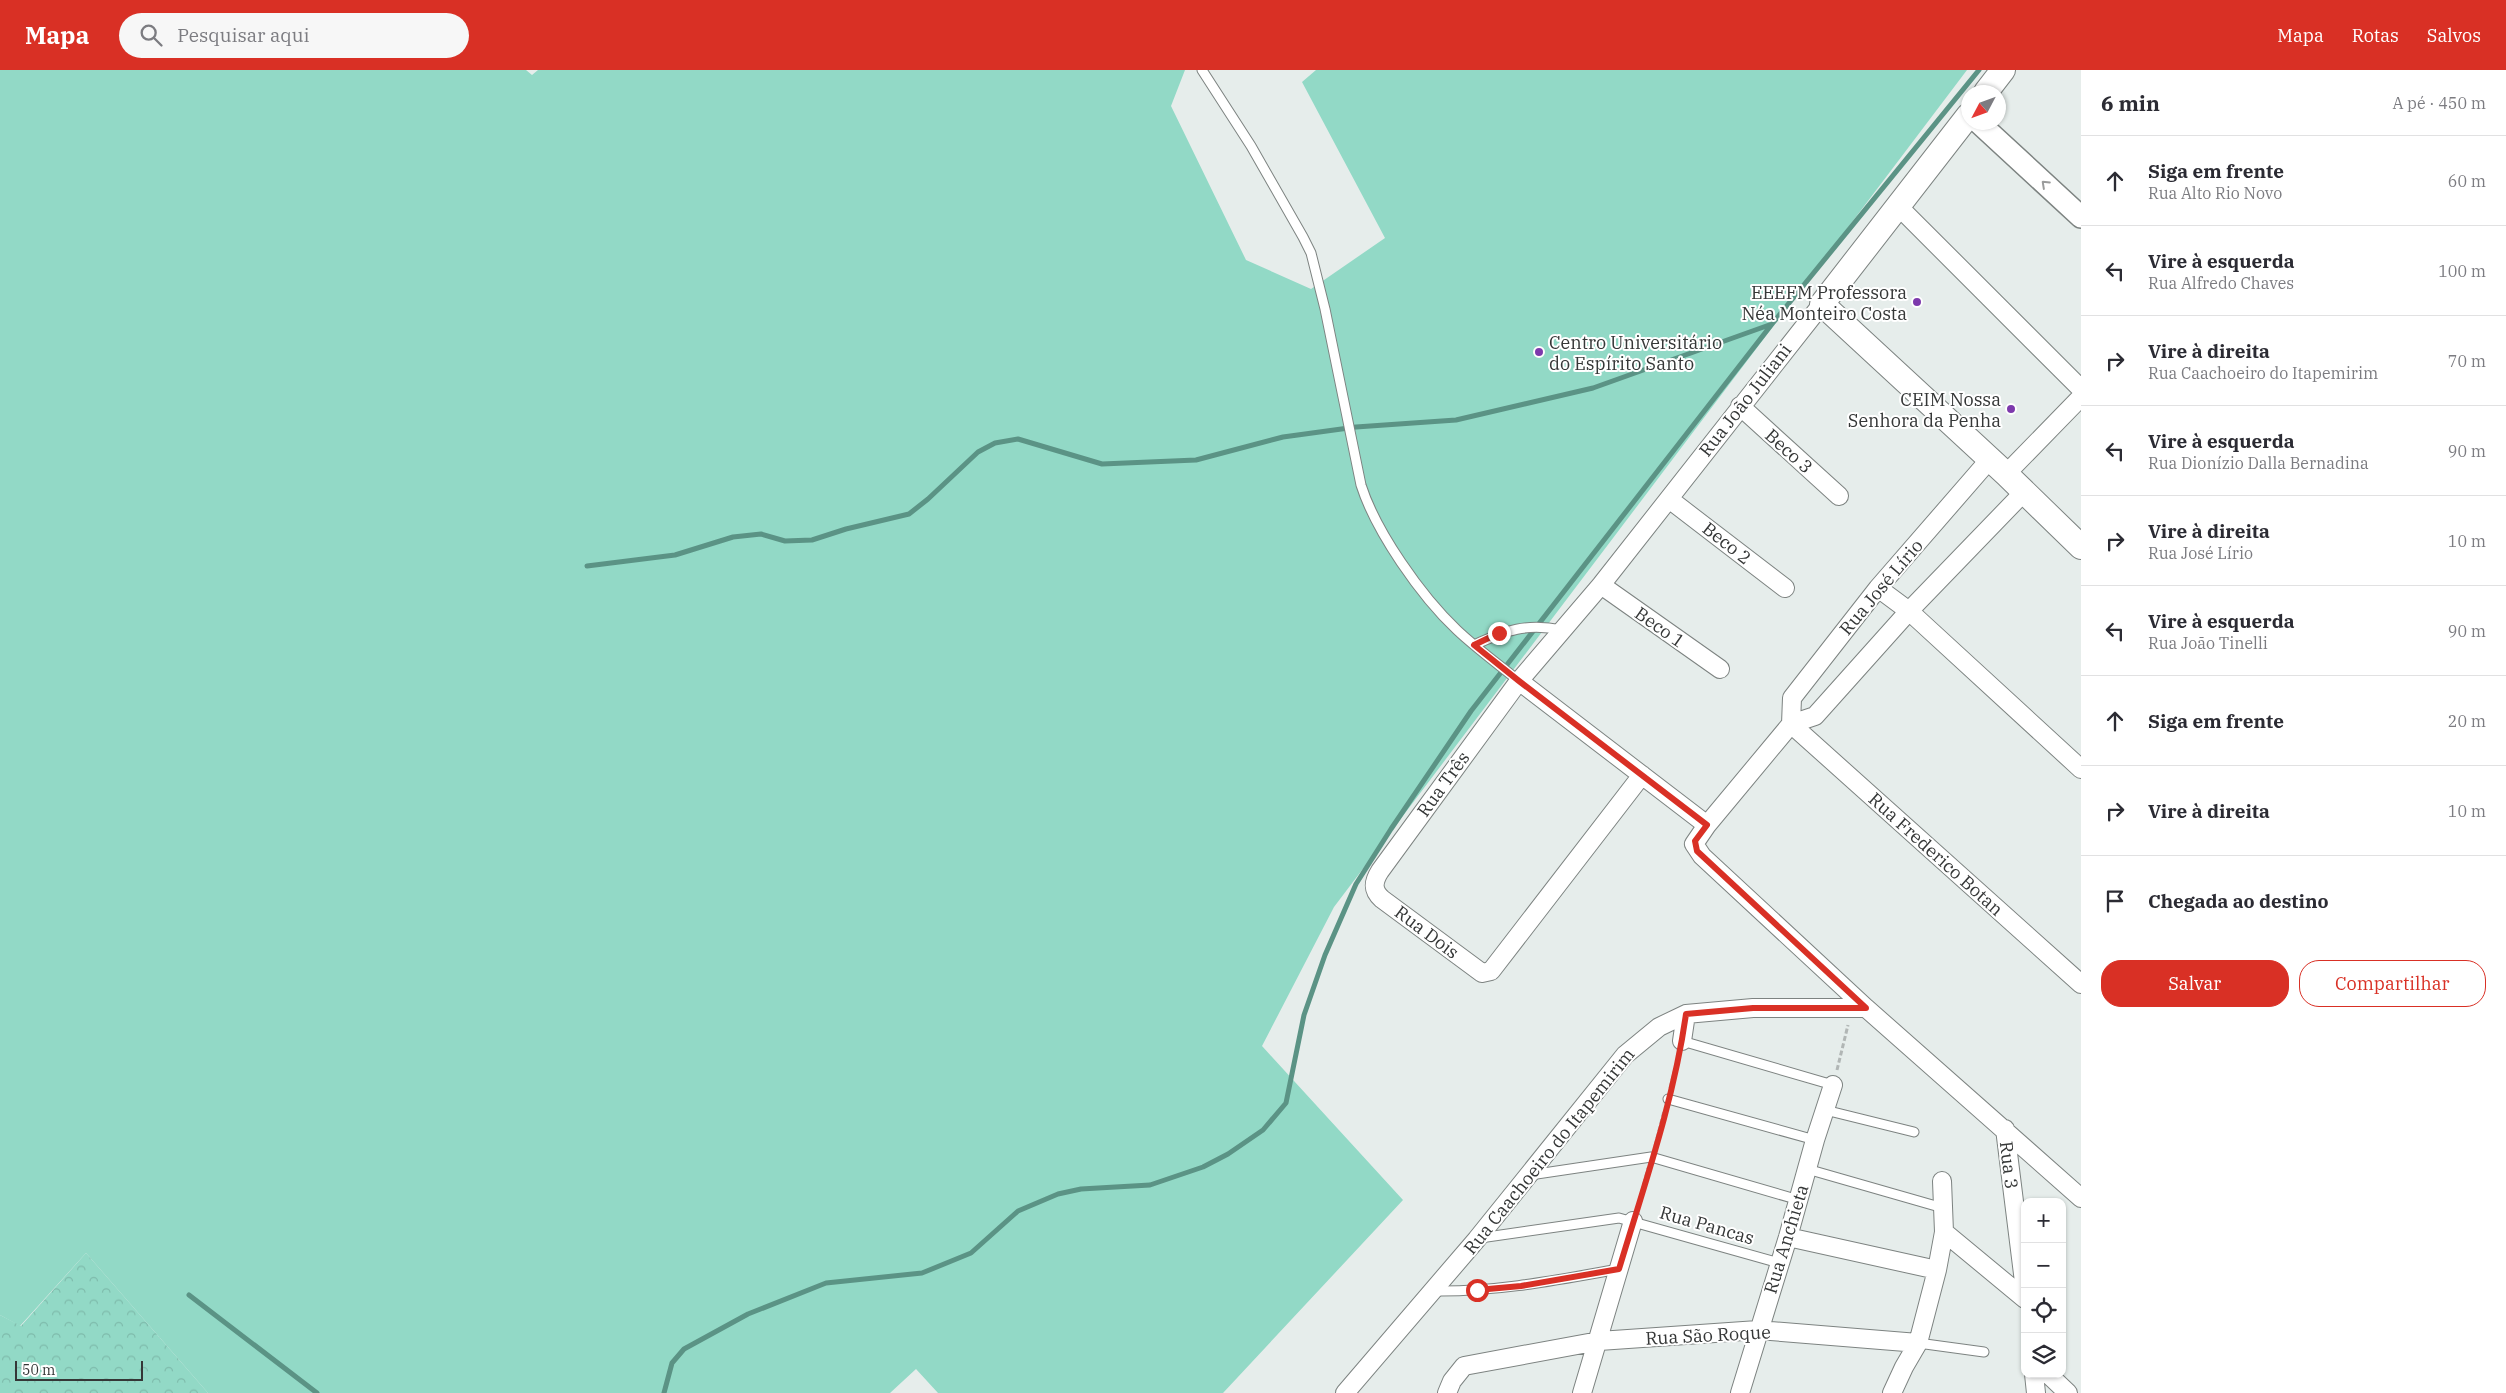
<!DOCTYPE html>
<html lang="pt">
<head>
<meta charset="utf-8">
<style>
  body { margin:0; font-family:"IBM Plex Serif",serif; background:#f7f7f7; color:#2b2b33 }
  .controls { position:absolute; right:15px; bottom:15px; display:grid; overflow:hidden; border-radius:10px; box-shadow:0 1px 4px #0004 }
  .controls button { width:45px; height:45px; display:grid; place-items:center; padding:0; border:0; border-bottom:1px solid #e1e1e2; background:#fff; color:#2b2b33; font:25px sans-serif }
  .compass { position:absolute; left:1961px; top:15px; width:45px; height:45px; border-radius:50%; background:#fff; box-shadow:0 1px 4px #0004; rotate:229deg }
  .scale { position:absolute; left:15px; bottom:12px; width:128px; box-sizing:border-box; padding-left:5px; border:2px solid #353737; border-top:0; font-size:14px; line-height:18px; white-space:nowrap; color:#353737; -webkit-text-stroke:4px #fff; paint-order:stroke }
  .stop { position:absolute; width:15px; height:15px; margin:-11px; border:4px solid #d93025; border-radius:50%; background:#fff }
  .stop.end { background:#d93025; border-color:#fff; box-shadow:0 1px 5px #0008 }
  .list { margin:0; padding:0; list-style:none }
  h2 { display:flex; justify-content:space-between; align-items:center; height:65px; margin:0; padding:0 20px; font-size:21px }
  h2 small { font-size:16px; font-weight:400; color:#7c7c81 }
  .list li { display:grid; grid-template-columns:32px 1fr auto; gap:15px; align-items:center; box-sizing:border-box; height:90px; padding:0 20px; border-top:1px solid #e1e1e2 }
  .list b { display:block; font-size:19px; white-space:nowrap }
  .list p { margin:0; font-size:16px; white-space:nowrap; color:#7c7c81 }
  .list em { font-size:16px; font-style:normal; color:#7c7c81 }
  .actions { display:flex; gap:10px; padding:15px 20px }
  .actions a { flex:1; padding:11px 0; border:1px solid #d93025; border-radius:20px; text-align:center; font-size:18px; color:#d93025 }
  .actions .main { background:#d93025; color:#fff }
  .icon { flex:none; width:28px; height:28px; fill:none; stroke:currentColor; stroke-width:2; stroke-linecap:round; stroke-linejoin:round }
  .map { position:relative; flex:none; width:2081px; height:1323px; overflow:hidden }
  header { display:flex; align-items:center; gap:30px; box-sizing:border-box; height:70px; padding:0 25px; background:#d93025; color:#fff }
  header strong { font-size:24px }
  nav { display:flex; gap:28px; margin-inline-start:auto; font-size:18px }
  .search { width:350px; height:45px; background:#f7f7f7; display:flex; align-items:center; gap:12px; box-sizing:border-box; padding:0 18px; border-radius:28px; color:#7c7c81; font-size:19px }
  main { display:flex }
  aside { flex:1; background:#fff }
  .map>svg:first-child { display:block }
  .green { fill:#92d9c6 }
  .forest { fill:url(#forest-crowns) }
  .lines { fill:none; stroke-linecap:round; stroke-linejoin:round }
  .stream { stroke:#5b9385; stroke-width:5 }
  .service-casing { stroke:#7d8381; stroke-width:11 }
  .minor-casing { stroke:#7d8381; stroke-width:20 }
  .tertiary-casing { stroke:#7d8381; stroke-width:24 }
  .secondary-casing { stroke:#7d8381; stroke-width:26 }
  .path { stroke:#b1b6b5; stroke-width:3; stroke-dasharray:5 2.5; stroke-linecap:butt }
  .service { stroke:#fff; stroke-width:9 }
  .minor { stroke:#fff; stroke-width:18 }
  .tertiary { stroke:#fff; stroke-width:21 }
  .secondary { stroke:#fff; stroke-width:24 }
  .oneway { stroke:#9a9b9b }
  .route { stroke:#d93025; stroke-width:6 }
  .poi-dot { fill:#7d39ac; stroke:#fff; stroke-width:2 }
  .labels { text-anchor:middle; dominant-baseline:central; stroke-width:4; stroke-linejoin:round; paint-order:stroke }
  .poi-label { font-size:18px; fill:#353737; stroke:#fff; text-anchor:end }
  .street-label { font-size:18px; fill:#353737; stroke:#fff }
</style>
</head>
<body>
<header>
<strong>Mapa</strong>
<div class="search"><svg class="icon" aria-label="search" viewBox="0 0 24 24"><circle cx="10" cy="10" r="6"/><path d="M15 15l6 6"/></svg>Pesquisar aqui</div>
<nav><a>Mapa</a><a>Rotas</a><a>Salvos</a></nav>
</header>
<main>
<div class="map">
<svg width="2081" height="1323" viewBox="0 0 2081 1323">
  <defs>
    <pattern id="forest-crowns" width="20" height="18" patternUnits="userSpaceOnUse" patternTransform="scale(1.25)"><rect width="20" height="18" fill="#92d9c6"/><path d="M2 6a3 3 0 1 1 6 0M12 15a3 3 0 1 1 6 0" fill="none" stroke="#7ebbab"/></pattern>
  </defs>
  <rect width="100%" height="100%" fill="#e6edeb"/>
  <path class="green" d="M0 0H526L532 5 538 0H1185L1171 36 1246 190 1311 219 1385 168 1302 12 1316 0H1967L1334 837 1262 976 1403 1130 1223 1323H938L916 1299 890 1323H208L86 1183 20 1256 0 1245Z"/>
  <path class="forest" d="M86 1183 208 1323H0V1245L21 1256Z"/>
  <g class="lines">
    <path class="stream" d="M587 496 675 485 733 467 761 464 785 471 812 470 846 459 909 444 928 429 978 382 995 373 1018 369 1102 394 1196 390 1283 367 1356 357 1456 350 1593 318 1772 254
      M189 1225 317 1323
      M664 1323 672 1293 684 1279 748 1244 826 1213 922 1203 971 1183 1018 1141 1058 1124 1081 1119 1150 1115 1203 1097 1228 1084 1263 1060 1286 1033 1304 945 1325 885 1356 814 1391 759 1471 641 1772 254 1979 0"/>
    <defs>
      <path id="service" d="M1202 0 1251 76 1303 167 1311 183 1325 239 1361 415C1376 462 1421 526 1457 560 1476 578 1498 594 1519 611
        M1474 575C1507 560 1526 553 1562 560
        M1682 971 1833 1015
        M1668 1029 1815 1070
        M1825 1040 1914 1062
        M1807 1099 1943 1138
        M1530 1105 1651 1087 1799 1130
        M1480 1168 1619 1148 1779 1193
        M1434 1221C1497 1222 1557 1210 1619 1199
        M1918 1273 1984 1282"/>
      <path id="minor" d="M1899 137 2081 319
        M1740 336 1839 426
        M1990 389 1878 518 1792 628 1791 654 2081 914
        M2006 404 2081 327
        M2024 422 1909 541 1815 646 1791 654 1707 755 1694 774 1702 786 1866 938 2081 1128
        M1669 429 1785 518
        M1601 515 1720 599
        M1878 518 1909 541 2081 699
        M1519 611 1707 755
        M1642 705 1491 901 1482 903 1382 829C1372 820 1373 812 1380 801L1519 611 1601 515 1822 234
        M1682 971 1686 944
        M2005 1059 2025 1220
        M1944 1162 2025 1229
        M1788 1167 1937 1200
        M2034 1304 2036 1323
        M2048 1304 2068 1323
        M1345 1323 1477 1169 1625 985 1659 957 1686 944 1753 938H1866
        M1447 1323 1452 1311 1464 1296 1599 1271 1758 1260 1918 1273
        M1582 1323 1633 1151
        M1740 1323 1788 1167 1815 1070 1833 1015
        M1892 1323 1904 1297 1918 1273 1937 1200 1944 1162 1942 1111"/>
      <path id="tertiary" d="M1978 52 2081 147"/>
      <path id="secondary" d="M1986 22 2003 0
        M1968 46 1822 234 2006 404 2081 477"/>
    </defs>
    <use href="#service" class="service-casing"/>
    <use href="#minor" class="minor-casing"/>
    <use href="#tertiary" class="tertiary-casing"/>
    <use href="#secondary" class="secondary-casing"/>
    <path class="path" d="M1837 1000 1848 955
      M1670 1018 1678 987
      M1655 1076 1664 1041
      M1638 1136 1648 1098"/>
    <use href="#service" class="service"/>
    <use href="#minor" class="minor"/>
    <use href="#tertiary" class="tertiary"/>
    <use href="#secondary" class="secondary"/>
  </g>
  <defs><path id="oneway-chevron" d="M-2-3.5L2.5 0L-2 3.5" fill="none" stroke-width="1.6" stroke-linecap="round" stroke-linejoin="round" transform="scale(1.25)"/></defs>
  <use class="oneway" href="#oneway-chevron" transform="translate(2045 114) rotate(-137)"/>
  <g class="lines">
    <path class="route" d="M1477 1220 1521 1216 1619 1199C1644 1116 1674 1030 1686 944L1753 938H1866L1697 781 1695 771 1707 755 1519 611 1474 575 1499 563"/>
  </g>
  <g class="poi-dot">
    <circle cx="1917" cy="232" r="5"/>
    <circle cx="1539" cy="282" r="5"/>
    <circle cx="2011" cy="339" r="5"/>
  </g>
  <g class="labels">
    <g class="poi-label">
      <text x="1907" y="222">EEEFM Professora<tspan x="1907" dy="21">Néa Monteiro Costa</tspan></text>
      <text x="1549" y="272" text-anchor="start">Centro Universitário<tspan x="1549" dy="21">do Espírito Santo</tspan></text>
      <text x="2001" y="329">CEIM Nossa<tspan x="2001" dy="21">Senhora da Penha</tspan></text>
    </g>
    <g class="street-label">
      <text transform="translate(1745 330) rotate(-52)">Rua João Juliani</text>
      <text transform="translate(1789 381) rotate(42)">Beco 3</text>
      <text transform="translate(1727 473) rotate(38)">Beco 2</text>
      <text transform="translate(1881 517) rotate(-50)">Rua José Lírio</text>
      <text transform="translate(1660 557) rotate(35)">Beco 1</text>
      <text transform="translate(1443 714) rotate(-54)">Rua Três</text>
      <text transform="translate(1936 784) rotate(42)">Rua Frederico Botan</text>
      <text transform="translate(1427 862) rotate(37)">Rua Dois</text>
      <text transform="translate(1549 1081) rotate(-51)">Rua Caachoeiro do Itapemirim</text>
      <text transform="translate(2009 1095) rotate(83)">Rua 3</text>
      <text transform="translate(1707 1155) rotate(16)">Rua Pancas</text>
      <text transform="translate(1786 1169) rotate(-73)">Rua Anchieta</text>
      <text transform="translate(1708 1265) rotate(-3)">Rua São Roque</text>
    </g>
  </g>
</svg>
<div class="controls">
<button>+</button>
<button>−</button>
<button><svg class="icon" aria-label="locate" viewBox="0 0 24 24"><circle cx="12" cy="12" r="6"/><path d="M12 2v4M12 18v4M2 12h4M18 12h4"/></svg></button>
<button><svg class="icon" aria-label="layers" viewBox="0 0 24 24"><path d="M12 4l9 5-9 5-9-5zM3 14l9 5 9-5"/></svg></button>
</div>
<svg class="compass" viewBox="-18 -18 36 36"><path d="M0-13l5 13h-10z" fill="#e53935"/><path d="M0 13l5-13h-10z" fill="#7c7c81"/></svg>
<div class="scale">50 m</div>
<div class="stop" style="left:1477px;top:1220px"></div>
<div class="stop end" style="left:1499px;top:563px"></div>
</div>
<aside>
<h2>6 min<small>A pé · 450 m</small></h2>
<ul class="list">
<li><svg class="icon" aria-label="ahead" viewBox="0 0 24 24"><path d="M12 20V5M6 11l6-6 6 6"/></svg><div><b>Siga em frente</b><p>Rua Alto Rio Novo</p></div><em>60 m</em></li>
<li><svg class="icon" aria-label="left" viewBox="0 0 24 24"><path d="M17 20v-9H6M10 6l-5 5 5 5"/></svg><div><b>Vire à esquerda</b><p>Rua Alfredo Chaves</p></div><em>100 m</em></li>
<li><svg class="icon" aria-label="right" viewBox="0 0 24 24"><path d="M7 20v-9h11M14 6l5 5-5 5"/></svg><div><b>Vire à direita</b><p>Rua Caachoeiro do Itapemirim</p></div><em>70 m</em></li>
<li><svg class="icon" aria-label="left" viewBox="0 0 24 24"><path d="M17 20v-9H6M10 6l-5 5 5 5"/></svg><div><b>Vire à esquerda</b><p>Rua Dionízio Dalla Bernadina</p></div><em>90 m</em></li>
<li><svg class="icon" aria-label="right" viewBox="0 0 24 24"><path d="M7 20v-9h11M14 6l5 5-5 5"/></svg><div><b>Vire à direita</b><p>Rua José Lírio</p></div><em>10 m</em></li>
<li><svg class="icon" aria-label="left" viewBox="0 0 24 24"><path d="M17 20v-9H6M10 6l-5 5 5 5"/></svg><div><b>Vire à esquerda</b><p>Rua João Tinelli</p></div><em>90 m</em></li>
<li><svg class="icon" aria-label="ahead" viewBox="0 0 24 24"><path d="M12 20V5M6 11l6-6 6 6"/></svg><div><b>Siga em frente</b></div><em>20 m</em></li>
<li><svg class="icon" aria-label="right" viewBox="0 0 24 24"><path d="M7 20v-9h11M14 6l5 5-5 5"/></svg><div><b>Vire à direita</b></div><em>10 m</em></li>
<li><svg class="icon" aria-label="arrive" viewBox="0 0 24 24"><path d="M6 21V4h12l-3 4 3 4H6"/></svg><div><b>Chegada ao destino</b></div></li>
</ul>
<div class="actions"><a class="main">Salvar</a><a>Compartilhar</a></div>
</aside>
</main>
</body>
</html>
